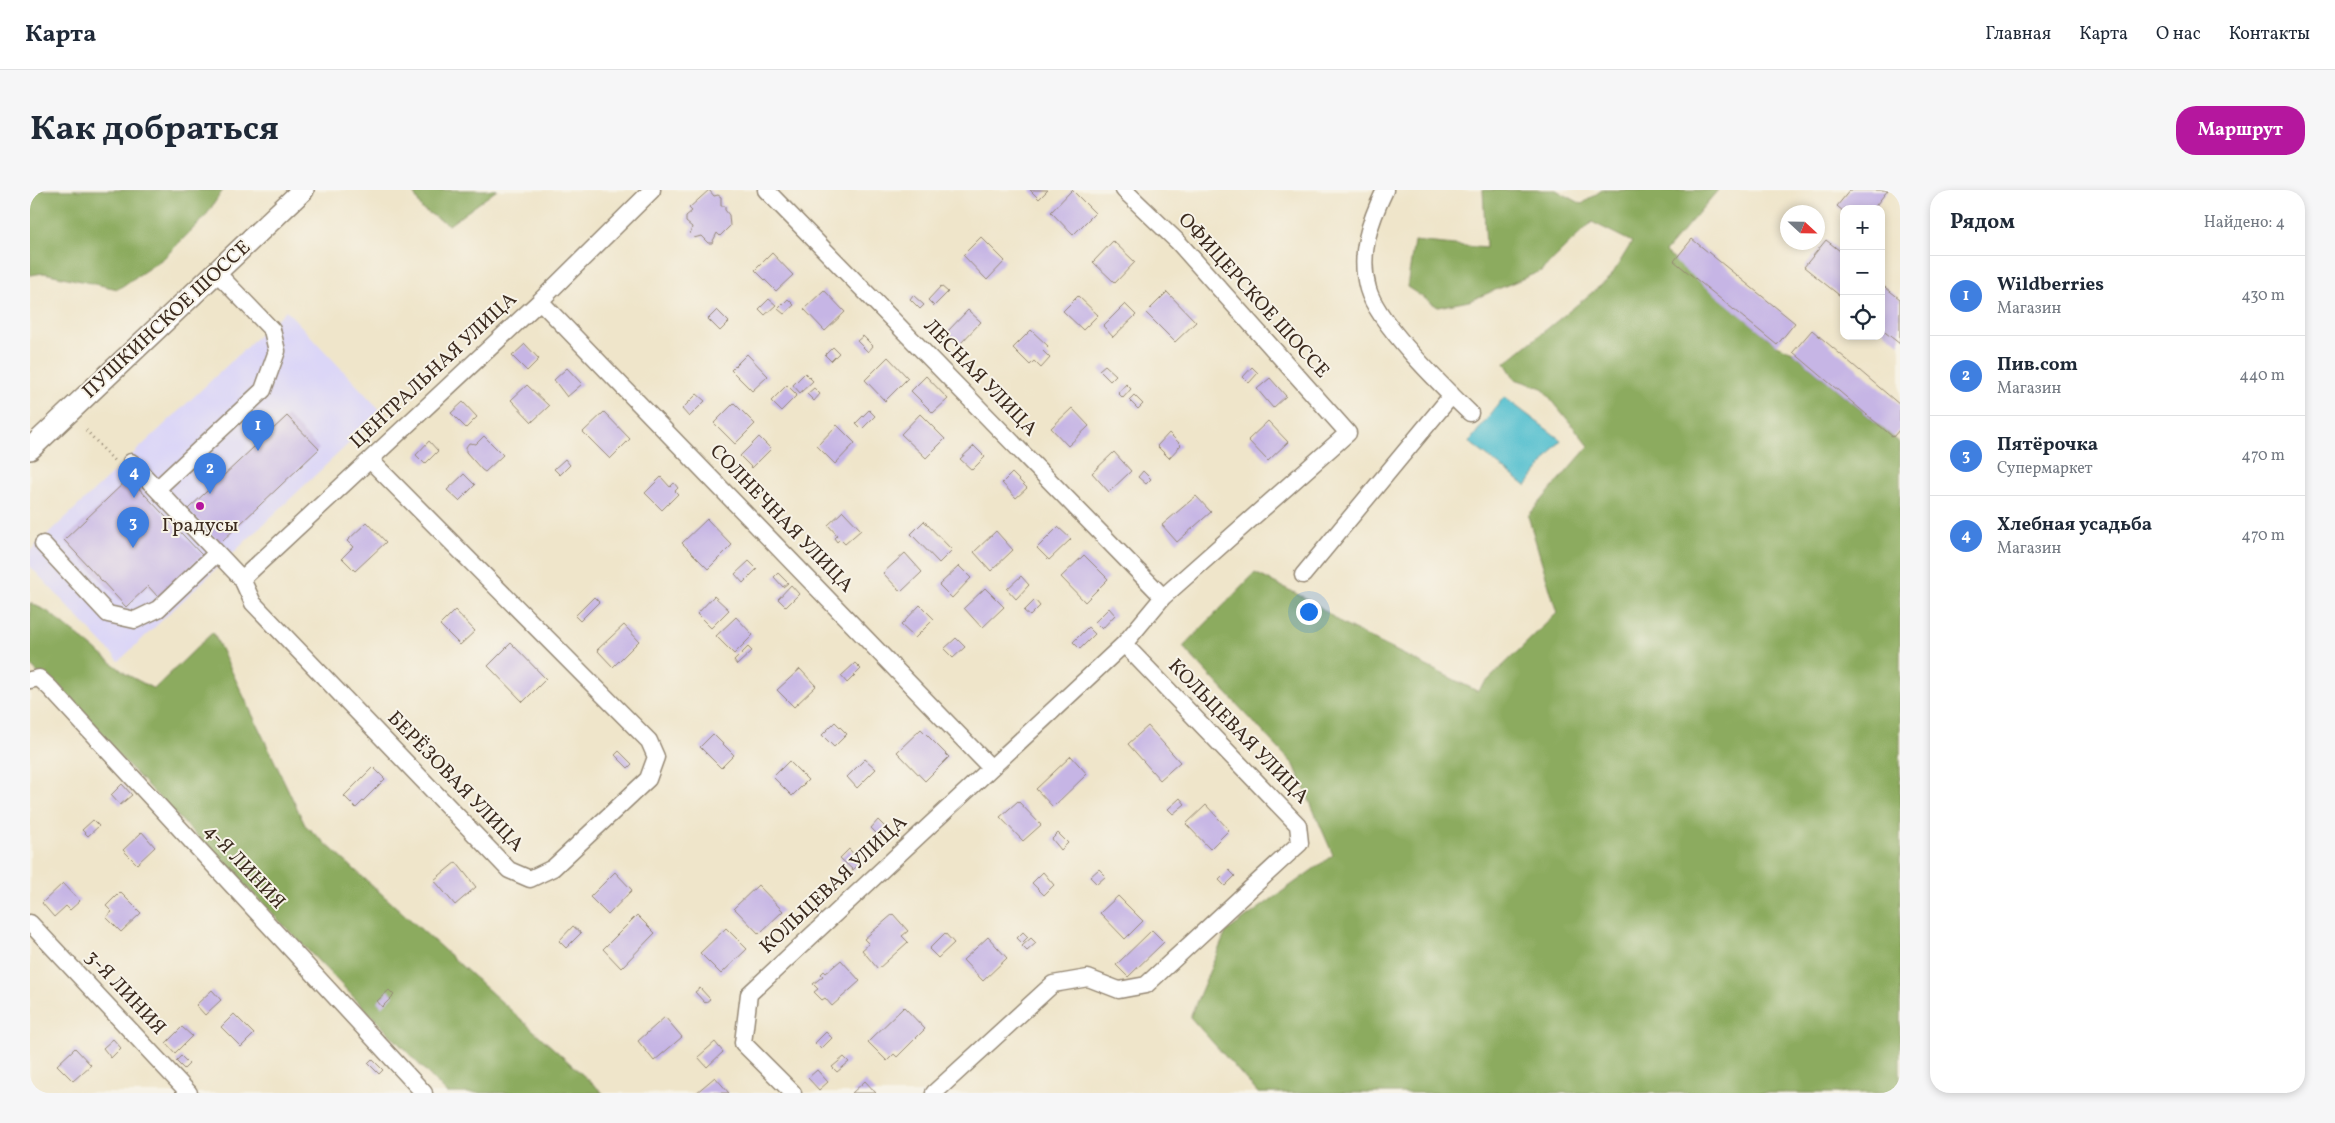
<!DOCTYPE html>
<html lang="ru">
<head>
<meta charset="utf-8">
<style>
  body { margin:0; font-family:Vollkorn,serif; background:#f6f6f7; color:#1f2937 }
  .controls { position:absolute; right:15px; top:15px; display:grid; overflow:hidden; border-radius:10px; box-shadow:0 2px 8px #0003 }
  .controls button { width:45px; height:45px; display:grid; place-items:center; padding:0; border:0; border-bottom:1px solid #e0e1e3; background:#fff; color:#1f2937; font:25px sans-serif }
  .compass { position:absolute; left:1750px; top:15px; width:45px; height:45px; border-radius:50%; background:#fff; box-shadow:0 2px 8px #0003; rotate:112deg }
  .you { position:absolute; left:1278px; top:421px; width:18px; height:18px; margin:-12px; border:4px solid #fff; border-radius:50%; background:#1a73e8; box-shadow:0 0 0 8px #1a73e833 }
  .badge { display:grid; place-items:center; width:32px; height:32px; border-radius:50%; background:#b5179e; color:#fff; font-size:16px; font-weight:700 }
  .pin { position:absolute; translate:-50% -41px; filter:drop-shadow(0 1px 2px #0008) }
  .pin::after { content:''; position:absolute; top:26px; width:18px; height:15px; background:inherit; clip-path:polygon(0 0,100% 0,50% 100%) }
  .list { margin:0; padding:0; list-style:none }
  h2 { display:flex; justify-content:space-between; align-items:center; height:65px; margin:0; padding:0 20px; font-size:21px }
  h2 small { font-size:16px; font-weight:400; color:#747a83 }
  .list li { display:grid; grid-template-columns:32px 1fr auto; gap:15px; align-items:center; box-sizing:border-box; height:80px; padding:0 20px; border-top:1px solid #e0e1e3 }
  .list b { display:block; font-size:19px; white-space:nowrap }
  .list p { margin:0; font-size:16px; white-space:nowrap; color:#747a83 }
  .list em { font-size:16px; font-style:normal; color:#747a83 }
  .icon { flex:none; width:28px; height:28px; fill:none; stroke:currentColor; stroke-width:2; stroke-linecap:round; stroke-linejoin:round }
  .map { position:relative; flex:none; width:1870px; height:903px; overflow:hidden; border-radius:20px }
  header { display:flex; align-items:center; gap:30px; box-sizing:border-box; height:70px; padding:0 25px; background:#fff; border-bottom:1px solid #e0e1e3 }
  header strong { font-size:24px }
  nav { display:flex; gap:28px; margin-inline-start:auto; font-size:18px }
  .intro { display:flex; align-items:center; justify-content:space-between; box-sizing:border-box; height:120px; padding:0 30px }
  h1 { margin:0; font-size:35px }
  .button { padding:12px 22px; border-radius:20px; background:#b5179e; color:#fff; font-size:18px; font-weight:700 }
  main { display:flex; gap:30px; padding:0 30px }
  aside { flex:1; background:#fff; border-radius:20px; box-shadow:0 2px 8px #0003 }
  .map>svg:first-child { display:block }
  .built { fill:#dbd6f7 }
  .forest { fill:#8cab5f; stroke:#646a3e }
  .water { fill:#54c0cf; stroke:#487576 }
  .building { fill:#c6b5e5 }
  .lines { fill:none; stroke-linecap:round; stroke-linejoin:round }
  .minor-casing { stroke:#958874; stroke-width:19 }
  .major-casing { stroke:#958874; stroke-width:24 }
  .path { stroke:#958874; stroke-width:3; stroke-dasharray:1 4; stroke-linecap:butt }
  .minor { stroke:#fff; stroke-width:16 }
  .major { stroke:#fff; stroke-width:21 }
  .poi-dot { fill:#b5179e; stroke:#f7f3e8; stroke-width:2 }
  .labels { text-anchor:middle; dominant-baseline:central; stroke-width:4; stroke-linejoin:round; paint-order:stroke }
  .street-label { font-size:20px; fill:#3b2a1e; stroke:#f7f3e8 }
  .poi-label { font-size:20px; fill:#3b2a1e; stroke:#f7f3e8 }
</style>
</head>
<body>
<header>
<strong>Карта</strong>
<nav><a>Главная</a><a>Карта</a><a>О нас</a><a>Контакты</a></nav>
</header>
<div class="intro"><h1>Как добраться</h1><a class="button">Маршрут</a></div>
<main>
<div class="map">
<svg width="1870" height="903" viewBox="0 0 1870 903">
  <rect width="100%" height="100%" fill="#f7f3e8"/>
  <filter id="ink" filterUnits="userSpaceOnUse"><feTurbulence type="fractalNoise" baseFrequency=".02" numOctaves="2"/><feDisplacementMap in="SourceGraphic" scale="10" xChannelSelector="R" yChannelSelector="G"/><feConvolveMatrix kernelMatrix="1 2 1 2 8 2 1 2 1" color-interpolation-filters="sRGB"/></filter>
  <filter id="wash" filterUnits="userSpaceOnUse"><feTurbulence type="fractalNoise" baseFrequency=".0096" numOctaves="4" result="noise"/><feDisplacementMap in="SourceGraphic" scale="20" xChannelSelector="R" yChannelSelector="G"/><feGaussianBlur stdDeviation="1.12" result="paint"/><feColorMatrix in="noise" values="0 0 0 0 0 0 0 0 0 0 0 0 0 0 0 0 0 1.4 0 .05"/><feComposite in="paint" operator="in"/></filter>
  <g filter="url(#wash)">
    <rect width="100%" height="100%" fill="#efe5ca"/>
    <path class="built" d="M256 120 352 222 89 471 0 376V361Z"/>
    <path class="forest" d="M0 0H193L175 27 134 68 88 99 14 83 0 85Z
      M382 0H467L419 35 392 19Z
      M1453 0H1526L1552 14 1572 0H1688L1635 62 1747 155 1763 162 1870 253V903H1228L1160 827 1196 742 1303 665 1264 575 1153 457 1225 383 1285 413 1312 434 1447 501 1527 423 1498 326 1559 256 1512 198 1485 189 1475 173 1580 88 1602 52 1562 32 1511 81 1439 111 1408 117 1377 97 1384 51 1456 58Z
      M0 413 17 421 96 484 124 499 183 442 275 635 573 903H417L0 475Z"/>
    <path class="water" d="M1474 207 1531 250 1496 296 1439 252Z"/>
    <g id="blocks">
      <path class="building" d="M679 0 684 6 688 5 691 7V16H695V20L699 25 700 36 690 46 687 43 682 53H678L671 46 664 48 660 44 662 37 656 32V26L662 21 659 18Z
        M1000 0H1018L1009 9Z
        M1042 0 1065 23 1043 45 1021 22Z
        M1820 0H1858L1843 19H1814V22L1807 16Z
        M951 47 975 71 957 90 933 65Z
        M1662 49 1765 133 1747 155 1644 71Z
        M1796 50 1814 64V109L1774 77Z
        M1083 51 1105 72 1085 93 1063 72Z
        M742 63 763 85 746 101 725 80Z
        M1851 94 1870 109V154L1851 139Z
        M911 96 918 102 904 116 898 110Z
        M794 100 815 122 795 141 774 119Z
        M1137 102 1166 132 1145 152 1116 123Z
        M883 105 894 115 890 119 880 109Z
        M1048 106 1068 125 1053 140 1033 121Z
        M739 109 746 115 735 125 729 119Z
        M758 109 764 115 754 124 748 119Z
        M1095 114 1106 125 1083 147 1073 136Z
        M687 120 699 132 690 141 678 129Z
        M938 120 951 132 929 155 916 143Z
        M1001 140 1018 156 1013 161 1020 168 1011 178 1004 171 1000 175 983 158Z
        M1782 140 1870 215V239L1863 247 1763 162Z
        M833 146 843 156 838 162 827 151Z
        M495 154 509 169 497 181 482 166Z
        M803 157 809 163 801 171 795 165Z
        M717 164 738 186 722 201 701 180Z
        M858 167 878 188 855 211 835 190Z
        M1075 175 1086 185 1080 191 1069 180Z
        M1222 177 1228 183 1219 193 1213 187Z
        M537 178 552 194 537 207 524 190Z
        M775 183 783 191 770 203 763 195Z
        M896 186 918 209 903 223 881 201Z
        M1240 188 1256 206 1243 218 1227 199Z
        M1096 194 1101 199 1093 208 1088 203Z
        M497 195 519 216 502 232 481 210Z
        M757 195 767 205 751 221 741 211Z
        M784 198 790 204 784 211 777 204Z
        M667 204 675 211 659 227 652 219Z
        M1104 205 1113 214 1108 219 1099 210Z
        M433 212 447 227 436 238 421 223Z
        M704 213 725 234 705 254 684 233Z
        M1042 218 1059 236 1038 256 1021 238Z
        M839 220 845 226 832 239 826 233Z
        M574 222 600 249 580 269 553 242Z
        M890 224 915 249 896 268 871 244Z
        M257 226 289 259 190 353 158 319Z
        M1238 231 1258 252 1238 271 1218 250Z
        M807 235 825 253 805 274 787 256Z
        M1139 243 1151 255 1139 268 1127 256Z
        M454 246 473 265 455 282 452 280 436 262V257L439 253 446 254Z
        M729 247 741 259 722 278 710 266Z
        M399 251 408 261 395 274 386 265Z
        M944 256 955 267 942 280 930 269Z
        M1084 262 1101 281 1079 302 1062 283Z
        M535 269 540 275 530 285 524 279Z
        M1113 281 1121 289 1116 294 1108 287Z
        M982 283 997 298 986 308 972 293Z
        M434 284 445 295 429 311 417 300Z
        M631 287 640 297 644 293 648 298 645 301 648 304 632 320 615 303Z
        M99 288 172 365 128 407 118 396 96 417 34 350Z
        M1166 306 1181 322 1147 352 1132 335Z
        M813 321 831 340 815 354 810 349 807 352 804 348 807 345 798 335Z
        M677 329 702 355 678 379 652 353Z
        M894 331 922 360 909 373 881 344Z
        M337 332 356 352 325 381 312 368 323 357 317 351Z
        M1028 337 1041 349 1019 370 1007 358Z
        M966 341 983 360 961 381 944 362Z
        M875 363 892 382 871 402 853 383Z
        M1054 365 1078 389 1055 412 1031 387Z
        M719 371 727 379 713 393 705 384Z
        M929 376 941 388 922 408 909 395Z
        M748 383 758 393 753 397 744 387Z
        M991 386 999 395 986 409 977 399Z
        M761 395 769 404 756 417 748 409Z
        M955 398 974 417 952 438 934 418Z
        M684 406 699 420 681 438 667 424Z
        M564 407 569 412 550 431 545 426Z
        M1005 410 1010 416 1000 426 994 421Z
        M890 415 904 429 885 448 871 435Z
        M1079 418 1085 425 1072 439 1065 432Z
        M425 420 445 441 430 455 410 435Z
        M706 427 723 445 704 464 686 446Z
        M594 435 609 451 583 477 567 460Z
        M1058 437 1065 444 1050 459 1043 452Z
        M926 448 935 457 923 468 914 459Z
        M481 453 516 489 493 512 458 476Z
        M718 457 722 461 707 475 704 471Z
        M825 473 831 479 817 493 811 486Z
        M770 479 786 496 764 517 747 500Z
        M805 532 817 544 804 557 792 545Z
        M1118 536 1150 572 1130 590 1098 554Z
        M891 539 919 567 895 591 867 562Z
        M683 544 704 565 691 578 670 557Z
        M589 561 602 574 598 578 585 565Z
        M1041 566 1057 584 1023 617 1006 599Z
        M835 569 846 579 827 598 817 587Z
        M759 571 778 590 762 606 743 587Z
        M343 577 355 589 326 618 314 606Z
        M92 594 102 605 90 615 81 605Z
        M1150 608 1155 614 1143 624 1138 619Z
        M988 611 1011 635 993 651 970 627Z
        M1176 615 1199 640 1180 659 1156 634Z
        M63 630 69 636 58 646 52 640Z
        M848 630 858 640 851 648 841 638Z
        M112 642 125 657 107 674 93 660Z
        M1028 643 1038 653 1031 660 1022 649Z
        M819 659 831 672 823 680 810 668Z
        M426 672 446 697 425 715 404 690Z
        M1069 679 1076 686 1067 694 1060 687Z
        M1199 680 1205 686 1195 696 1189 690Z
        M585 682 602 700 578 725 560 707Z
        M1013 682 1024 695 1014 705 1002 693Z
        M33 693 50 711 40 720 36 716 24 727 12 713Z
        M728 695 753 721 729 744 704 718Z
        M90 702 111 723 91 742 76 727 82 722 76 716Z
        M1088 706 1113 731 1095 749 1070 723Z
        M863 724 878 741 872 746 878 752 848 779 832 760 839 754 834 749Z
        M607 725 625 743 591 778 573 759Z
        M543 736 551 743 536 758 529 751Z
        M696 738 717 759 691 784 670 763Z
        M1122 740 1134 752 1098 787 1086 775Z
        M993 742 998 747 992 753 987 748Z
        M915 743 924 753 908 768 899 759Z
        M958 747 977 768 953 791 933 770Z
        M1001 748 1006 753 997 761 992 756Z
        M811 770 830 791 802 816 795 808 792 810 784 802 788 799 783 794 793 786 791 784 794 781 796 783Z
        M670 798 680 809 675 813 665 802Z
        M182 800 191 810 175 825 166 815Z
        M359 800 364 805 352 817 347 811Z
        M874 817 895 839 867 867 864 864 857 871 838 852Z
        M204 824 224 844 211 857 191 837Z
        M635 827 652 847 624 871 608 851Z
        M152 837 162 846 145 863 136 853Z
        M796 842 802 848 791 859 785 853Z
        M83 849 91 858 81 868 73 858Z
        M685 852 693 862 677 877 668 867Z
        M45 858 61 875 43 891 27 875Z
        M151 866 159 874 154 879 146 871Z
        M814 867 819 872 807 882 802 877Z
        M342 869 353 880 349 884 338 873Z
        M787 880 798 892 789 900 778 888Z
        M685 887 699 903H666Z
        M835 891 846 903H822Z"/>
    </g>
  </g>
  <g filter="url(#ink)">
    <use href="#blocks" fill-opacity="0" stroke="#958874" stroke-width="1"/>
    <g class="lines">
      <defs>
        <path id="minor" d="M736 0 1133 407
          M1355 0C1340 31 1328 64 1338 99 1348 134 1413 197 1440 223
          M510 111 960 577
          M101 272 212 389 223 413 479 680 500 689 523 678 618 589 626 567 619 551 340 270
          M127 299 233 200 247 161 242 140 187 83
          M13 354 78 424 105 430 128 419 187 363
          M1273 385 1422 205
          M212 389 510 111 622 0
          M0 490 9 488 20 498 394 903
          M0 733 159 903
          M763 903 713 853 719 804 1094 454 1133 407 1318 243 1148 52 1094 0
          M904 903 1023 794 1058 788 1089 800 1116 795 1270 653 1268 635 1094 454"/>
        <path id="major" d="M0 259 273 0"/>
      </defs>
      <use href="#minor" class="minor-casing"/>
      <use href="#major" class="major-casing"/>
      <path class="path" d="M56 240 86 273"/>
      <use href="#minor" class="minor"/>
      <use href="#major" class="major"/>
    </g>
  </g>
  <circle class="poi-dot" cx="170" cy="316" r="5"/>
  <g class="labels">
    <g class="street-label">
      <text transform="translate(1223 106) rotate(48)">ОФИЦЕРСКОЕ ШОССЕ</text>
      <text transform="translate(137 130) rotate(-43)">ПУШКИНСКОЕ ШОССЕ</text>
      <text transform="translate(404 181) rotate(-43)">ЦЕНТРАЛЬНАЯ УЛИЦА</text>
      <text transform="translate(950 188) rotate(46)">ЛЕСНАЯ УЛИЦА</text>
      <text transform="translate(751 329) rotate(46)">СОЛНЕЧНАЯ УЛИЦА</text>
      <text transform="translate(1208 542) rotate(46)">КОЛЬЦЕВАЯ УЛИЦА</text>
      <text transform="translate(425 592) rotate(46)">БЕРЁЗОВАЯ УЛИЦА</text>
      <text transform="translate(214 677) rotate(47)">4-Я ЛИНИЯ</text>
      <text transform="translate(804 695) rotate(-43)">КОЛЬЦЕВАЯ УЛИЦА</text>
      <text transform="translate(95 803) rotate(47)">3-Я ЛИНИЯ</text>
    </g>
    <g class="poi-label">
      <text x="170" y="336">Градусы</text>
    </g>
  </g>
</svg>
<div class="controls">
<button>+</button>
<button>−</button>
<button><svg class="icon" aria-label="locate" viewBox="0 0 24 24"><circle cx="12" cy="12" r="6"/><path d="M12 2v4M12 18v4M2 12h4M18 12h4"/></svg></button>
</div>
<svg class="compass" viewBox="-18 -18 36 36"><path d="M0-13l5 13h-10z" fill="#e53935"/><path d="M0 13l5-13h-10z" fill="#747a83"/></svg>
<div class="you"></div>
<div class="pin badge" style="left:228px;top:261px;background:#3f7fe0">1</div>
<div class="pin badge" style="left:180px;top:304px;background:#3f7fe0">2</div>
<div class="pin badge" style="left:103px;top:358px;background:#3f7fe0">3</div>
<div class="pin badge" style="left:104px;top:308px;background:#3f7fe0">4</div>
</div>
<aside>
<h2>Рядом<small>Найдено: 4</small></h2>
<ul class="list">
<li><span class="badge" style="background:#3f7fe0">1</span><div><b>Wildberries</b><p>Магазин</p></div><em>430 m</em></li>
<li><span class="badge" style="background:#3f7fe0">2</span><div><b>Пив.com</b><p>Магазин</p></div><em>440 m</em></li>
<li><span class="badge" style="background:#3f7fe0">3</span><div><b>Пятёрочка</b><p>Супермаркет</p></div><em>470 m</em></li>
<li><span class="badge" style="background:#3f7fe0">4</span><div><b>Хлебная усадьба</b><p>Магазин</p></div><em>470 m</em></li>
</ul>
</aside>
</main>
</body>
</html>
